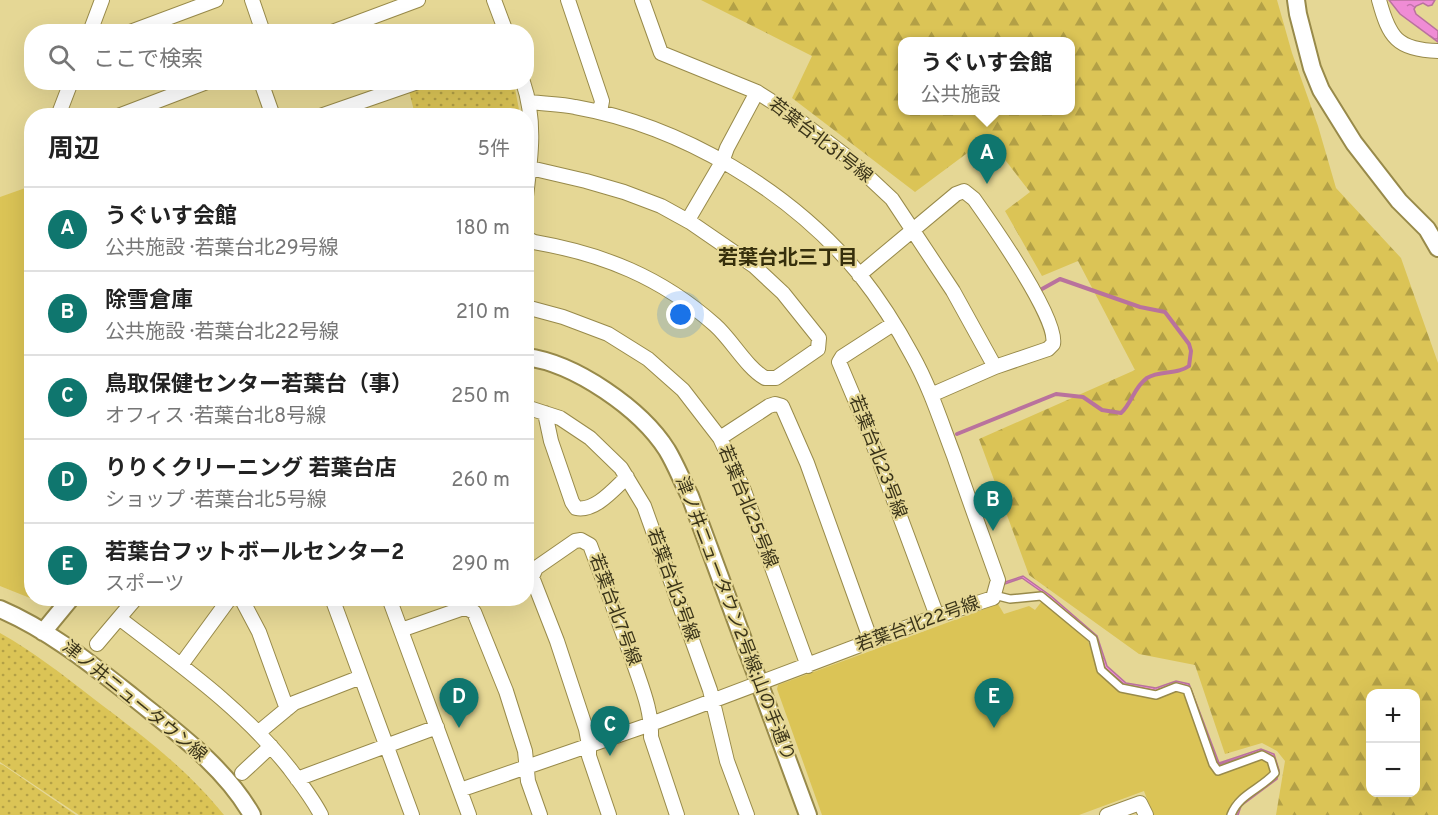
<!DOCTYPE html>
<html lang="ja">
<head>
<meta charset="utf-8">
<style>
  body { margin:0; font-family:Overpass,"Noto Sans JP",sans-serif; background:#f2f2f2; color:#222 }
  .controls { position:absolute; right:18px; bottom:18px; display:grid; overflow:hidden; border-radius:12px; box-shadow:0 6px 24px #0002 }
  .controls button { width:54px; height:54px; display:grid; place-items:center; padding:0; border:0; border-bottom:2px solid #e0e0e0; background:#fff; color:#222; font:30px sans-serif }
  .you { position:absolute; left:681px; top:315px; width:21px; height:21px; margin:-15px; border:4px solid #fff; border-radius:50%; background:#1a73e8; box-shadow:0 0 0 9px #1a73e833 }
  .badge { display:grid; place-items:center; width:39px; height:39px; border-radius:50%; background:#0f766e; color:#fff; font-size:20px; font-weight:700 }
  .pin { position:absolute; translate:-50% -50px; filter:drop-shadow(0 2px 3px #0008) }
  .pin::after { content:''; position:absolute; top:32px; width:21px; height:18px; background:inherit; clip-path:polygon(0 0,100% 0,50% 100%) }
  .popup { position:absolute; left:898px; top:37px; width:177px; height:78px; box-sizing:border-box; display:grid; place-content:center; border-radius:12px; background:#fff; filter:drop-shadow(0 2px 4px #0005); font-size:20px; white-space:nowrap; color:#767676 }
  .popup b { font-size:22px; color:#222 }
  .popup::after { content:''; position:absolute; left:50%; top:100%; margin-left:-12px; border:12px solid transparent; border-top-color:#fff }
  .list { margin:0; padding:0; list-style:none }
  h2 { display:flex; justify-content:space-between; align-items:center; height:78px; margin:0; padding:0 24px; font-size:26px }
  h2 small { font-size:20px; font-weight:400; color:#767676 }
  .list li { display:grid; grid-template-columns:39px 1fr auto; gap:18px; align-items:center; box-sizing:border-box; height:84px; padding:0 24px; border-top:2px solid #e0e0e0 }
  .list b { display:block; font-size:22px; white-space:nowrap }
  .list p { margin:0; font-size:20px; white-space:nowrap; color:#767676 }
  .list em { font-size:20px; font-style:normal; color:#767676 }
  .icon { flex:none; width:33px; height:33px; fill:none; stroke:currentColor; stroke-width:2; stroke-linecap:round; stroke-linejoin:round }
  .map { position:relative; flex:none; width:1438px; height:815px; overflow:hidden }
  .search { position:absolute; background:#fff; box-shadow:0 6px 24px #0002; left:24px; top:24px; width:510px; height:66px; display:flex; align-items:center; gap:15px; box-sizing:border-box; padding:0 21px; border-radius:24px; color:#767676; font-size:22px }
  .panel { position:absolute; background:#fff; box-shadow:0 6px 24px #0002; left:24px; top:108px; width:510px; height:498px; border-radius:24px }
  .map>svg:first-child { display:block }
  .grass { fill:url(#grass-dots) }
  .forest { fill:url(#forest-firs); fill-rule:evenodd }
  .garden { fill:#dbc456 }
  .water { fill:url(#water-ripples); stroke:#b9729d; stroke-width:1.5 }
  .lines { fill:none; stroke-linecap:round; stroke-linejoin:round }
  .stream { stroke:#b9729d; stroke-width:4 }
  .service-casing { stroke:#988a4a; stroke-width:10 }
  .minor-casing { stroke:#988a4a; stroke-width:16 }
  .tertiary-casing { stroke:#988a4a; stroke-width:20 }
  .service { stroke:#fff; stroke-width:7 }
  .minor { stroke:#fff; stroke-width:14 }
  .tertiary { stroke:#fff; stroke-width:16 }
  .labels { text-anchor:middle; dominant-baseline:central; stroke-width:4.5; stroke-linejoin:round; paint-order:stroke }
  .street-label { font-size:18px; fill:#3a3419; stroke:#e5d795 }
  .neighbourhood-label { font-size:20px; font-weight:bold; fill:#362f0c; stroke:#e5d795 }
</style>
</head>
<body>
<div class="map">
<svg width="1438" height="815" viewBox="0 0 1438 815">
  <defs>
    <pattern id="grass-dots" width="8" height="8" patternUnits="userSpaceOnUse" patternTransform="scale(1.5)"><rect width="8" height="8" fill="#dbc456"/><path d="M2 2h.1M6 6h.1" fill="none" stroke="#b3a046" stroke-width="1.8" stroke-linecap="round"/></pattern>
    <pattern id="forest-firs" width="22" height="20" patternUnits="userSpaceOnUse" patternTransform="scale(1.5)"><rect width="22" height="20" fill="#dbc456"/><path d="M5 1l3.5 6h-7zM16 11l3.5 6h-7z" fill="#b3a046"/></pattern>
    <pattern id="water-ripples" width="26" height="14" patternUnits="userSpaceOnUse" patternTransform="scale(1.5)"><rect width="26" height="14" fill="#ef8cd5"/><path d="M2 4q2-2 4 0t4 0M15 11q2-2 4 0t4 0" fill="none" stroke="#c373ac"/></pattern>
  </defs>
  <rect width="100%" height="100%" fill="#e5d795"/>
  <path class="grass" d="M436 83H514L520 115H415L409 91Z
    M0 633C34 652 63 675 94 699 144 737 184 766 224 815H79L0 762Z
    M0 764 3 765 76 815H0Z"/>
  <path class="forest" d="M701 0H1277L1292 53 1318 126 1336 188 1401 258 1438 363V815H1276L1285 761 1277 751 1262 743 1225 754 1195 665 1139 654 1029 575 979 439 1135 370 1078 261 1042 276 1005 211 1030 192 999 152 970 151 915 192 792 98 812 56ZM903 42H1071V110H903ZM1370 694H1416V792H1370Z"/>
  <path class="garden" d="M31 186 32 598H30L0 586V197Z
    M1042 601 1088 641 1099 672 1122 691 1158 698 1177 690 1183 691 1214 771 1221 773 1260 759 1267 760 1270 770 1269 775 1233 801 1228 815H1153L1144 791 1079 815H822L777 689 778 685 998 604 1004 614 1029 606 1035 610Z"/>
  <path class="water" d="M1389 0H1435L1432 5 1428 6 1423 3 1416 6 1414 9 1416 14 1438 31V42L1400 14Z
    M1023 576 1051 596 1097 636 1107 666 1126 683 1156 688 1176 681 1189 684 1219 763 1261 749 1274 754 1279 770 1277 779 1241 806 1238 815H1236L1239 805 1275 778 1277 770 1273 756 1261 751 1218 765 1188 686 1176 683 1157 691 1125 685 1105 668 1095 637 1049 597 1022 578 1005 584V582Z"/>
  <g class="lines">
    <path class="stream" d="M957 434 1056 394 1083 397 1102 410 1121 413C1132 403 1134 387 1147 378 1160 370 1177 375 1189 366L1191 351 1189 344 1165 312 1140 307 1060 279 1042 289"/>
    <defs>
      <path id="service" d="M994 595 1010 599 1041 596 1093 639 1101 670 1121 688 1156 695 1176 687 1187 690 1213 764 1218 771 1262 755 1271 760 1275 773C1261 789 1239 794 1231 815"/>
      <path id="minor" d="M252 0 263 32
        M494 0 506 32
        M568 0 602 101 600 112
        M642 0 661 53 757 92 787 111 846 156 892 199 953 291 995 367
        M1379 0C1389 37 1397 50 1438 51
        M90 32 102 0
        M130 32 216 0
        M332 32 418 0
        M261 82 273 116
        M523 82C536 120 531 157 526 196
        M58 116 71 82
        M118 116 207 82
        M320 116 418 82
        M526 167 586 181 624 192 661 206 690 222 754 266 783 293 819 338 818 349 776 378H765C746 367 732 340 715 325 661 277 603 254 534 242L526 238
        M688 220 722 162 727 148 757 92
        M859 275 956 194 964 191 974 199C991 223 1059 319 1053 344L1048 349 995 367 931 395
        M526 307 563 317 608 334 648 359 683 390 720 438 743 488 808 666
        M893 324 842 357 839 362 869 433 937 616
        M526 407 560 418 590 438 621 468 644 506 710 690 727 761 747 815
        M545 413 551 441 572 502 576 508C595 512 614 489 627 477
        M720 438 769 406 775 404 782 406 807 463 871 641
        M136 598 119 618C180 665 242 708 290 769 301 784 313 799 321 815
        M241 598 259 632 287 709
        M332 598 412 815
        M389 598 469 815
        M401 630 461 609H468L474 612 506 691 525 751 528 781 540 815
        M97 644 119 618
        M181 665 230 598
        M259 732 294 703 361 677
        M242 773 271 746
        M297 779 437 727
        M460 790 651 724 937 616 993 598 998 580C983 538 968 497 954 456 941 422 930 387 912 355 897 327 879 299 860 275 791 191 682 126 575 107 561 104 545 104 530 102
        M609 815 589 756V745L586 729 557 641 532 577 536 568 575 541 581 540 590 545C605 585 620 624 634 664 642 688 652 711 651 737L677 815
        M1107 815 1140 803 1146 815"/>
      <path id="tertiary" d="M1296 0 1298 14 1312 68 1321 90 1354 143 1399 201 1427 229 1438 248
        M526 357C575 363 641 409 667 450 676 465 682 481 690 496L808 815
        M0 609C49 630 91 664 133 697 176 732 224 766 252 815
        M43 632 71 598"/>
    </defs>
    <use href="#service" class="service-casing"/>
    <use href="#minor" class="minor-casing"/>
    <use href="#tertiary" class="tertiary-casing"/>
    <use href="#service" class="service"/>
    <use href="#minor" class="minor"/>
    <use href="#tertiary" class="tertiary"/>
  </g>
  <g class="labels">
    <g class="street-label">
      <text transform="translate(820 141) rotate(38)">若葉台北31号線</text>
      <text transform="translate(877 457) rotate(69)">若葉台北23号線</text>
      <text transform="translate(747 507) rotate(68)">若葉台北25号線</text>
      <text transform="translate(672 585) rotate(70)">若葉台北3号線</text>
      <text transform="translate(614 610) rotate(70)">若葉台北7号線</text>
      <text transform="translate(734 619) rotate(69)">津ノ井ニュータウン2号線;山の手通り</text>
      <text transform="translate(918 625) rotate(-20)">若葉台北22号線</text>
      <text transform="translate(134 702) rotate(39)">津ノ井ニュータウン線</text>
    </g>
    <g class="neighbourhood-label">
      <text x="788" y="259">若葉台北三丁目</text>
    </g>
  </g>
</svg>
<div class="controls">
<button>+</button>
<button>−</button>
</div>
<div class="you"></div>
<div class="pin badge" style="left:987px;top:184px">A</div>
<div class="popup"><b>うぐいす会館</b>公共施設</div>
<div class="pin badge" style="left:993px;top:531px">B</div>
<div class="pin badge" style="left:610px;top:756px">C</div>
<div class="pin badge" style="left:459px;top:728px">D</div>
<div class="pin badge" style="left:994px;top:728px">E</div>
<div class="search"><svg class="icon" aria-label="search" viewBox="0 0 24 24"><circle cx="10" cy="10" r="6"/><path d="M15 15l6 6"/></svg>ここで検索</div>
<section class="panel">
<h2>周辺<small>5件</small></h2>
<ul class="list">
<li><span class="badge">A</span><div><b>うぐいす会館</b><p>公共施設 · 若葉台北29号線</p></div><em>180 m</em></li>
<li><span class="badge">B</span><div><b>除雪倉庫</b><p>公共施設 · 若葉台北22号線</p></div><em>210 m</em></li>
<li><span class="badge">C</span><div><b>鳥取保健センター若葉台（事）</b><p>オフィス · 若葉台北8号線</p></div><em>250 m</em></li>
<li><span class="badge">D</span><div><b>りりくクリーニング 若葉台店</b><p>ショップ · 若葉台北5号線</p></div><em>260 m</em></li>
<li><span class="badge">E</span><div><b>若葉台フットボールセンター2</b><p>スポーツ</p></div><em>290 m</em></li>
</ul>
</section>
</div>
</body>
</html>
